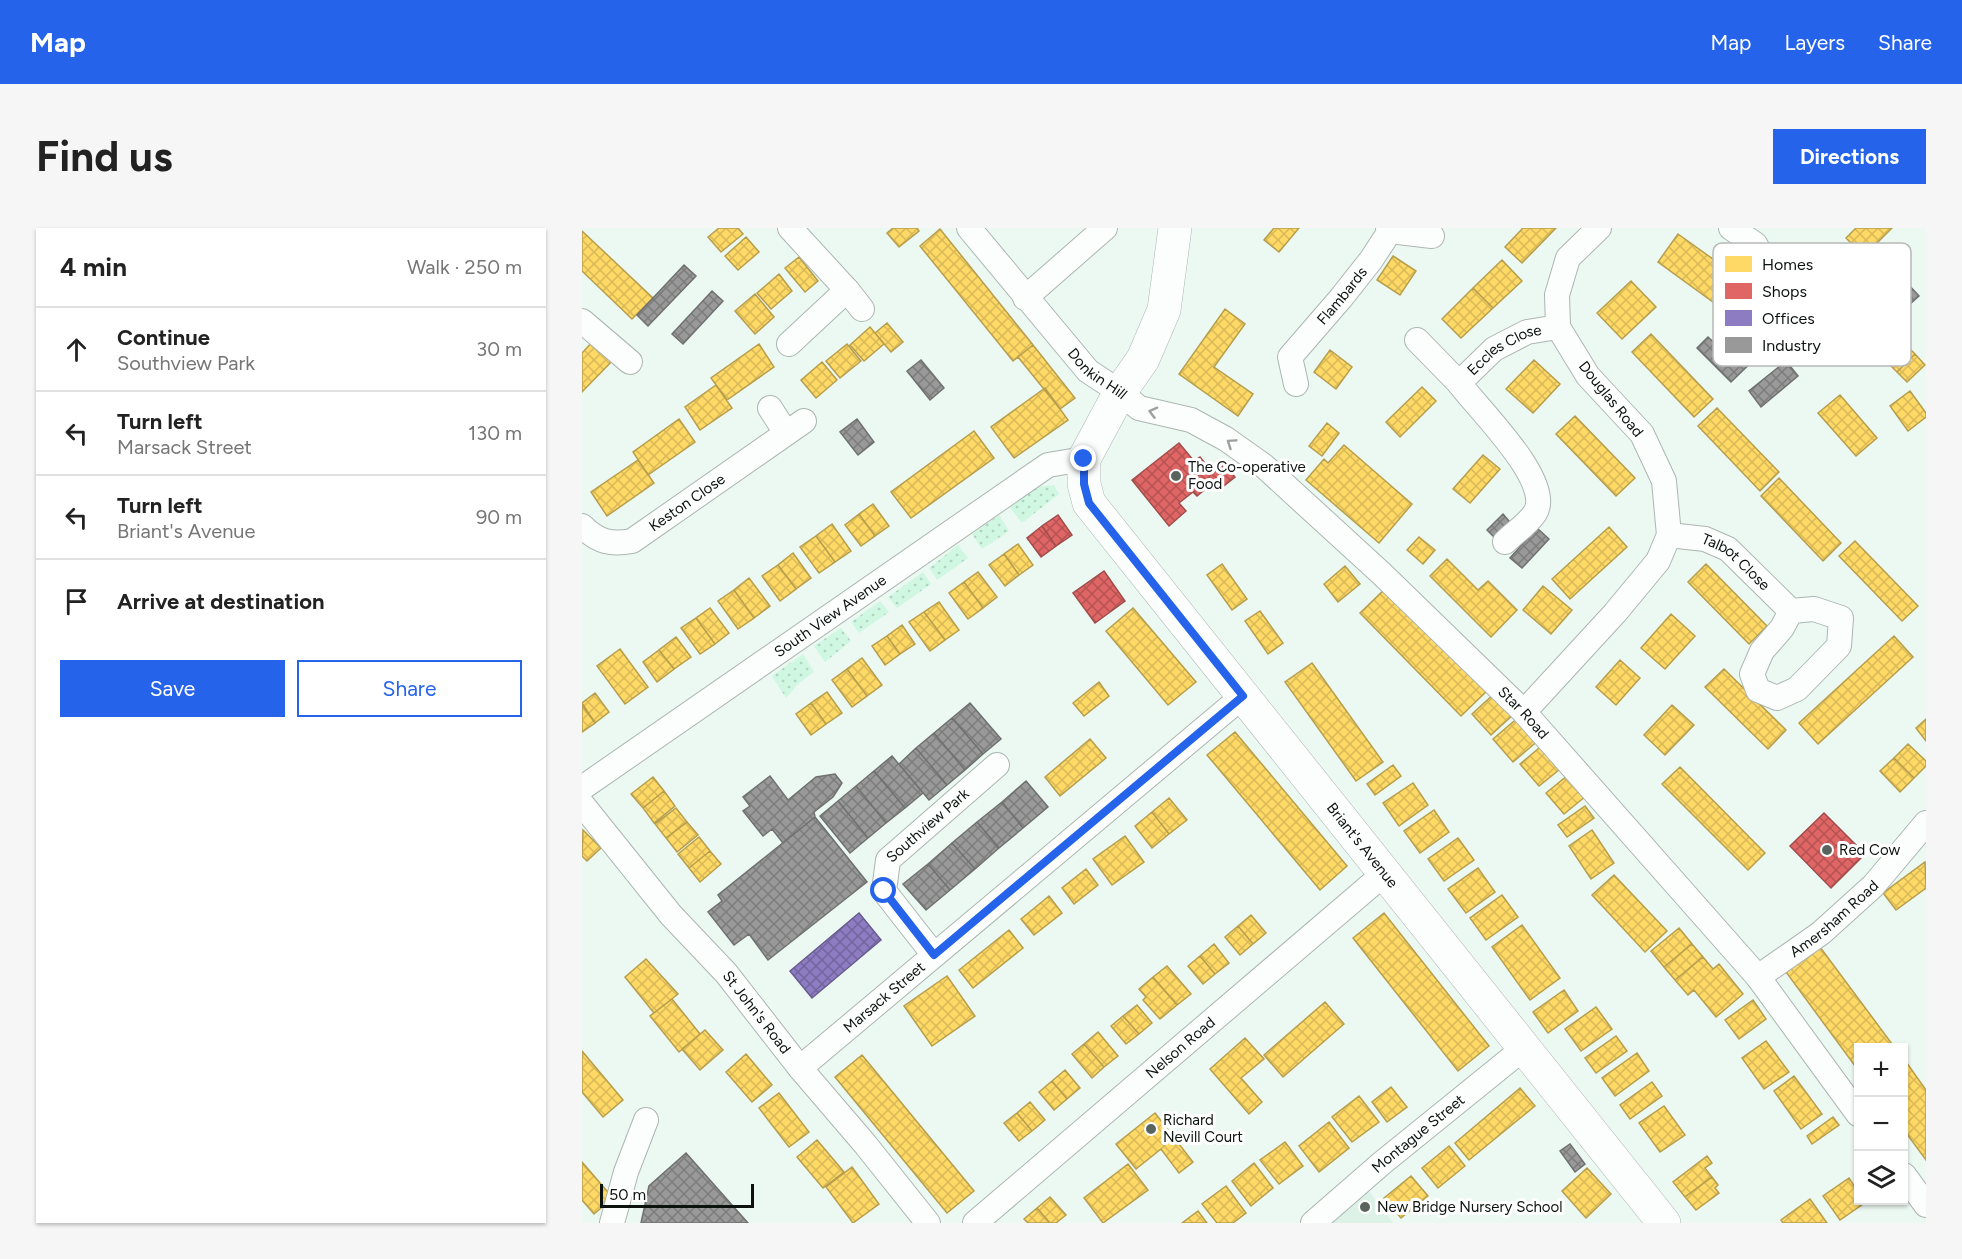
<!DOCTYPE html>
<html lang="en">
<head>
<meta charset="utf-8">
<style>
  body { margin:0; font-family:Figtree,sans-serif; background:#f6f6f6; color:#222 }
  .controls { position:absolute; right:18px; bottom:18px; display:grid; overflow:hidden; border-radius:0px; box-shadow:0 2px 4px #0004 }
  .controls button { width:54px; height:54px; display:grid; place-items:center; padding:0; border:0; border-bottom:2px solid #e0e0e0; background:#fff; color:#222; font:30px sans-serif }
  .scale { position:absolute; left:18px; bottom:15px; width:154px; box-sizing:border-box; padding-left:6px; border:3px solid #0c130f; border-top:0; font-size:16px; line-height:21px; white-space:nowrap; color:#0c130f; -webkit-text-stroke:4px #fff; paint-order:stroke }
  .stop { position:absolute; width:18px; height:18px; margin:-14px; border:4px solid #2563eb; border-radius:50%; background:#fff }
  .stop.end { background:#2563eb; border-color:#fff; box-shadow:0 2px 6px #0008 }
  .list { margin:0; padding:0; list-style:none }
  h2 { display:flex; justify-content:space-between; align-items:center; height:78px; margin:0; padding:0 24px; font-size:26px }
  h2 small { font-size:20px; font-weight:400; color:#767676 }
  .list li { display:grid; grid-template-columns:39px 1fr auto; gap:18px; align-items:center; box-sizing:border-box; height:84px; padding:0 24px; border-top:2px solid #e0e0e0 }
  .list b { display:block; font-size:22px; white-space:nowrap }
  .list p { margin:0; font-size:20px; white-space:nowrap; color:#767676 }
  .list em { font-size:20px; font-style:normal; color:#767676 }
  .actions { display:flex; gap:12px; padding:18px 24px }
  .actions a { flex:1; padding:14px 0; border:2px solid #2563eb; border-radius:0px; text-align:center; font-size:21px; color:#2563eb }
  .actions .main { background:#2563eb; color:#fff }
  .icon { flex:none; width:33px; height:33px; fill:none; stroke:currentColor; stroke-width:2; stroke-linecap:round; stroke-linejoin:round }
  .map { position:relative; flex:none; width:1344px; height:995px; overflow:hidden; border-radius:0px }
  header { display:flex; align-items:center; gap:36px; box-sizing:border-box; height:84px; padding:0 30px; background:#2563eb; color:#fff }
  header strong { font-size:28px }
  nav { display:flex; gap:33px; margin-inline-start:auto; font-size:21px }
  .intro { display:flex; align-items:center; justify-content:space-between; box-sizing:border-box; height:144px; padding:0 36px }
  h1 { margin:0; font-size:42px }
  .button { padding:15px 27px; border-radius:0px; background:#2563eb; color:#fff; font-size:21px; font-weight:700 }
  main { display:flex; gap:36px; padding:0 36px }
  aside { flex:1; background:#fff; border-radius:0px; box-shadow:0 2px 4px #0004 }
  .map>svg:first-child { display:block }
  .built { fill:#dcf2e6 }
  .grass { fill:url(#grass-dots) }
  .homes { fill:url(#homes-cross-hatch); stroke:#b69e4c; stroke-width:1.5 }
  .shops { fill:url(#shops-cross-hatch); stroke:#a04d4c; stroke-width:1.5 }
  .offices { fill:url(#offices-cross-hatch); stroke:#675c8d; stroke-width:1.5 }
  .industry { fill:url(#industry-cross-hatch); stroke:#6f7170; stroke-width:1.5 }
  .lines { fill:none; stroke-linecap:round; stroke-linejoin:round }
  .street-casing { stroke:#acb6b1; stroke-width:26 }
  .secondary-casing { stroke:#acb6b1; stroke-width:34 }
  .street { stroke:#fcfefd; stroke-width:24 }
  .secondary { stroke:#fcfefd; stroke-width:33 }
  .oneway { stroke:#9ca09e }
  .route { stroke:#2563eb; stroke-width:8 }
  .poi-dot { fill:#5a645e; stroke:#fff; stroke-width:2 }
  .labels { text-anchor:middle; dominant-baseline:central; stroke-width:6; stroke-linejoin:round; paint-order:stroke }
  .street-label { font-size:15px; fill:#0c130f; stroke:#fff }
  .poi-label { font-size:15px; fill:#0c130f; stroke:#fff; text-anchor:start }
  .key { fill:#fff; stroke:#b6b8b7; stroke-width:1.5 }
  .key-label { font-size:16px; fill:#0c130f }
</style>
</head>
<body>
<header>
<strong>Map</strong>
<nav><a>Map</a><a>Layers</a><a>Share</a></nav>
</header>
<div class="intro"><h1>Find us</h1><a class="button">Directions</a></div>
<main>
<aside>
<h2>4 min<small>Walk · 250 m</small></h2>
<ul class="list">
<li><svg class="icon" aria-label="ahead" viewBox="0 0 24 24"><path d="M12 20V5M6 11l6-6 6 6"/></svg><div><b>Continue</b><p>Southview Park</p></div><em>30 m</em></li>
<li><svg class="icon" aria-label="left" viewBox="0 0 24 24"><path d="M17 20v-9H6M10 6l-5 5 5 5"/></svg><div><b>Turn left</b><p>Marsack Street</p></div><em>130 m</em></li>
<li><svg class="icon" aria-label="left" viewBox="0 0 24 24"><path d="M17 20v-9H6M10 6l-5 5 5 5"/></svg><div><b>Turn left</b><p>Briant's Avenue</p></div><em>90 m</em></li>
<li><svg class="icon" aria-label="arrive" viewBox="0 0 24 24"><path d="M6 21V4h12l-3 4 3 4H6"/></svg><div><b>Arrive at destination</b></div></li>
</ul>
<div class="actions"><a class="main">Save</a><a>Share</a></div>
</aside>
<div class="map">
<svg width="1344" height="995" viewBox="0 0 1344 995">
  <defs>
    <pattern id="grass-dots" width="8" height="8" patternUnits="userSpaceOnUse" patternTransform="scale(1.5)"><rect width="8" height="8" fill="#cff7e2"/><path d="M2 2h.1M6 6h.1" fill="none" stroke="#b1d3c1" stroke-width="1.8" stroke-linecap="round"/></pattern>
    <pattern id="homes-cross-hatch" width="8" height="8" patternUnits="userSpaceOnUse" patternTransform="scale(1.5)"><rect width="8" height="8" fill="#ffd966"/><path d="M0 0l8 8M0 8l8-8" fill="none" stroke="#d9b957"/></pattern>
    <pattern id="shops-cross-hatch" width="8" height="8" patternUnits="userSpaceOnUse" patternTransform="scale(1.5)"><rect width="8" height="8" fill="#e06666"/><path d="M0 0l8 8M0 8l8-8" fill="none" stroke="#b45352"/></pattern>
    <pattern id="offices-cross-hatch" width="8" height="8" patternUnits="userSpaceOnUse" patternTransform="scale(1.5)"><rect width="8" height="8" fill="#8e7cc3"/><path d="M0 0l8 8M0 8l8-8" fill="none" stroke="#72649d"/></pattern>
    <pattern id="industry-cross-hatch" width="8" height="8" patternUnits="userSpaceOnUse" patternTransform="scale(1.5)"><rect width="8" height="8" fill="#999"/><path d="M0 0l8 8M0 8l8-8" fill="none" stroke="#7b7c7b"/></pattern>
  </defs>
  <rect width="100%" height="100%" fill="#ecf9f2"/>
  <path class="built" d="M786 962 811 995H748Z"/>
  <path class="grass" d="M472 257 477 266 440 295 427 278 453 259Z
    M417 287 427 303 400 321 390 306Z
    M376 317 386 330 355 352 347 340Z
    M341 344 349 356 315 380 306 369Z
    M298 373 307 384 277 405 269 394Z
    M259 400 269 413 243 434 232 418Z
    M221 426 232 444 217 455 204 470 190 448Z"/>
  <path class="homes" d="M137 0H156L161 6 139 24 126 9Z
    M311 0H335L337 3 317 19 305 5Z
    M692 0H717L697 24 682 12Z
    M941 0H974L940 35 923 19Z
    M1274 0H1310L1282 28 1264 10Z
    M358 1 451 117 431 133 338 18Z
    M0 3 71 70 50 91 0 43Z
    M1096 6 1156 49 1135 77 1076 34Z
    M164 9 177 24 156 42 143 28Z
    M811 28 834 43 818 67 795 52Z
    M217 29 236 53 223 64 203 40Z
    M920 32 940 53 911 80 891 60Z
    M197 46 210 63 189 81 175 65Z
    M1049 53 1074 79 1040 111 1015 85Z
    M891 60 911 80 879 110 860 91Z
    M173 66 192 89 173 106 153 83Z
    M643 81 663 96 632 139 671 166 656 188 597 146Z
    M305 95 321 114 309 124 293 105Z
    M288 99 302 116 282 133 268 117Z
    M1069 106 1131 171 1112 189 1050 124Z
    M13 111 33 130 0 164V125Z
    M177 116 192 139 145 172 129 150Z
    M265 116 279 133 258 150 244 133Z
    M1323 116 1333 126 1315 144 1304 133Z
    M451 117 493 170 478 181 436 129Z
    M748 122 770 139 754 161 732 144Z
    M1333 126 1343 137 1325 154 1315 144Z
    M952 132 978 156 951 185 924 161Z
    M240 134 255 152 234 170 219 152Z
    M134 157 150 180 118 202 103 179Z
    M840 159 854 173 818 209 804 194Z
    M463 160 486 192 432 230 409 199Z
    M1328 163 1344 185V189L1326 203 1308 178Z
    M1258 167 1295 210 1274 228 1236 185Z
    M1135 180 1197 244 1178 263 1116 198Z
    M993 188 1053 250 1034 268 974 206Z
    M97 191 113 214 66 247 51 224Z
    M745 195 757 205 740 228 727 218Z
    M392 203 412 230 329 290 309 264Z
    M762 217 830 276 797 315 724 252 742 231 746 235Z
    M901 227 918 241 888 275 871 261Z
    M56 232 72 255 25 288 9 264Z
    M1197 250 1259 315 1241 333 1179 268Z
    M291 276 307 298 293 308 277 286Z
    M277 286 293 308 279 318 263 297Z
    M250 296 269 323 253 334 234 308Z
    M1027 299 1045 319 988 371 970 351Z
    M234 308 253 334 237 345 218 319Z
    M837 309 853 322 841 336 825 322Z
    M1273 313 1336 378 1320 393 1257 328Z
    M436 316 451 337 437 347 422 326Z
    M211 325 229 350 214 361 196 337Z
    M422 326 437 347 423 358 407 337Z
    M865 331 896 362 906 353 935 382 909 409 848 348Z
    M640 336 665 371 650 382 625 347Z
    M1124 336 1185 398 1167 416 1106 354Z
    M196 337 214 361 198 373 180 348Z
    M763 338 778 356 756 374 742 356Z
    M396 344 415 369 401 380 382 354Z
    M167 350 188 378 172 390 152 362Z
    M382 354 401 380 386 391 367 365Z
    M807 357 908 460 879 488 778 385Z
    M961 358 990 382 969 406 941 382Z
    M152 362 172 390 156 401 136 373Z
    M357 374 377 402 363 412 342 384Z
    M128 380 147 405 133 416 114 390Z
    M551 380 614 454 586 477 524 403Z
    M678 383 701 415 686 426 663 393Z
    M342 384 363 412 348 423 327 394Z
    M1089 386 1113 408 1083 441 1059 420Z
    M114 390 133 416 118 426 99 400Z
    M320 397 333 416 318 426 305 408Z
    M305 408 318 426 303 437 290 418Z
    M1312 408 1331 429 1236 516 1217 495Z
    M94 409 109 429 92 441 77 422Z
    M38 421 66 459 43 476 15 438Z
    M77 422 92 441 75 454 61 434Z
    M280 430 300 457 285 468 265 441Z
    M1038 432 1058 450 1034 477 1014 459Z
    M730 435 801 534 774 553 703 454Z
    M265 441 285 468 270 479 250 452Z
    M1142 441 1204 502 1186 521 1123 459Z
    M517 454 527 468 502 488 491 475Z
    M245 464 260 485 244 496 229 475Z
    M914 464 933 485 909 507 890 486Z
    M13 465 27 484 13 495 0 475Z
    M229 475 244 496 229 507 214 486Z
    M0 477 13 495 0 504Z
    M1090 477 1112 497 1083 527 1062 507Z
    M938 488 958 511 931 534 911 511Z
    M1344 491V513L1334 500Z
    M653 504 765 638 738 662 625 527Z
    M508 511 524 530 478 568 463 549Z
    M963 515 982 538 957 558 938 536Z
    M1326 516 1344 533V538L1332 550 1312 530Z
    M1312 530 1332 550 1318 564 1298 543Z
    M811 537 819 548 793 567 785 556Z
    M1098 539 1183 625 1166 642 1080 556Z
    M986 547 1004 568 982 586 964 565Z
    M71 549 82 563 61 580 49 566Z
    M831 555 846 577 817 598 801 575Z
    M82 563 93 578 72 595 61 580Z
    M587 570 605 592 587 606 570 584Z
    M1003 578 1012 590 985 609 976 597Z
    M94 580 105 594 84 610 73 596Z
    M852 582 867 604 838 625 822 603Z
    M570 584 587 606 570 620 553 598Z
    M105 594 116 607 95 624 84 610Z
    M1 602 19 620 5 633 0 628Z
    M1010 602 1032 635 1009 651 987 618Z
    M543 608 562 634 530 657 511 631Z
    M117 609 128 623 107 640 96 626Z
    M876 610 892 632 862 653 846 631Z
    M128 623 139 636 118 654 107 640Z
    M1343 634 1344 660 1314 682 1301 665Z
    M896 640 913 664 884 685 866 661Z
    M504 641 516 657 492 676 480 660Z
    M1032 647 1085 703 1063 724 1010 667Z
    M920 667 936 689 904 712 888 690Z
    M467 668 480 685 452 707 439 691Z
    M802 685 907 818 876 843 771 710Z
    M669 687 684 705 671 716 656 698Z
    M940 697 978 750 948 772 910 719Z
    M656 698 671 716 658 727 643 709Z
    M1097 700 1110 716 1082 739 1069 723Z
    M427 702 441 720 391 760 377 742Z
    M632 716 647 735 633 746 618 728Z
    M1110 716 1121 729 1093 752 1082 739Z
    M1238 719 1313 820H1276V842L1204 744Z
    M618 728 633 746 621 756 606 738Z
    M1121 729 1131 741 1137 736 1161 766 1134 789 1112 762 1106 767 1093 752Z
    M64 731 96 766 72 785 43 749Z
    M585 738 609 766 595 777 571 749Z
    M365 748 393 788 350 818 322 778Z
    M571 749 595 777 578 791 561 772 564 769 557 761Z
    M982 762 996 783 966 805 951 784Z
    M90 771 118 806 97 824 68 788Z
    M1171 772 1184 791 1157 811 1143 792Z
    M743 774 762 796 701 849 682 827Z
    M555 777 570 795 557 806 541 788Z
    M1014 779 1030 801 999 823 983 801Z
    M541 788 557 806 544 816 529 798Z
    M123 802 141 822 118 842 100 821Z
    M516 804 536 828 522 839 502 816Z
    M1034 808 1045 823 1014 845 1003 830Z
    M663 810 682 831 659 850 680 874 667 886 628 841Z
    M1184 813 1207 844 1182 861 1160 830Z
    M502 816 522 839 510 850 490 826Z
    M0 823 41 872 21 889 0 864Z
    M1055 825 1067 843 1033 868 1020 850Z
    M164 826 190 857 170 874 144 844Z
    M280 827 392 963 365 985 253 849Z
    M1322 831 1344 862V932L1322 902Z
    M483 842 498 860 485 871 470 853Z
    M1212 848 1240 886 1219 901 1192 863Z
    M470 853 485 871 472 882 457 864Z
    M1070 854 1080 868 1048 891 1038 877Z
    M809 859 825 879 805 894 790 874Z
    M938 860 953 878 887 932 873 915Z
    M197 865 227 904 207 919 177 880Z
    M777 868 797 894 770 914 750 889Z
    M448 874 463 892 450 903 435 885Z
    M1082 878 1103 907 1078 924 1057 895Z
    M435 885 450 903 437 913 422 895Z
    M573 885 611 934 597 945 579 921 554 941 534 916Z
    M1251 889 1257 897 1230 916 1225 908Z
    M747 894 767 920 737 944 717 918Z
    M235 912 262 944 241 960 215 929Z
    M703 914 721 938 697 956 678 932Z
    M867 918 883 938 856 960 840 940Z
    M1125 928 1130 935 1123 940 1130 949 1103 969 1091 954Z
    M0 934 31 970 12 986 0 972Z
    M672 935 691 960 669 978 650 953Z
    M546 936 566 962 521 995 502 970Z
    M270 939 297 976 271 995 244 959Z
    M1005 940 1029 966 1004 990 980 963Z
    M829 948 846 968 819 990 802 970Z
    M1130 949 1136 957 1133 960 1137 965 1114 982 1103 969Z
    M1267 950 1276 964V972L1284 974 1258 992 1241 968Z
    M644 958 664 985 651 995H635L620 976Z
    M468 969 484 987 474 995H468L455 980Z
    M1228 971 1245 995H1201L1199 992Z
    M455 980 468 995H446L442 991Z
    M616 983 625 995H600Z"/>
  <path class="shops" d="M597 215 612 233 618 229 631 245 643 236 653 249 638 261 632 254 615 268 611 264 597 275 604 283 587 298 550 252Z
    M476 287 490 307 474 318 460 298Z
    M460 298 474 318 459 329 445 310Z
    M522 343 543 373 513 395 491 365Z
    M1242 585 1283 626 1249 660 1208 618Z"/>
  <path class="offices" d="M277 685 299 712 230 770 208 743Z"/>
  <path class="industry" d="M102 37 114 48 66 98 55 87Z
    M1325 55 1337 68 1317 86 1305 73Z
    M130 63 141 73 101 116 90 106Z
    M1126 109 1150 132 1169 114 1179 125 1149 154 1115 120Z
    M339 132 362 160 348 172 325 143Z
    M1204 133 1216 148 1179 179 1167 163Z
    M275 191 292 214 276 227 258 204Z
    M921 286 932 299 917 314 905 302Z
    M955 300 967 311 940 340 928 330Z
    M388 475 419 511 401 526 370 490Z
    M370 490 401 526 383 542 352 505Z
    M352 505 383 542 365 557 334 520Z
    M334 520 365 557 347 572 317 536Z
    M310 528 341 565 323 580 292 543Z
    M292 543 323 580 304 595 274 558Z
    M253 546 260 555 251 569 232 584 233 589 201 615 190 601 181 608 161 583 168 578 161 569 188 548 206 572 234 549Z
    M444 553 466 579 441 600 420 574Z
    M274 558 304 595 286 610 256 573Z
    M256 573 286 610 268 625 238 588Z
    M420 574 441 600 417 620 395 594Z
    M233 589 285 654 186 732 167 706 152 717 126 684 140 673 136 667Z
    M395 594 417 620 393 641 370 615Z
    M370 615 393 641 368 662 346 636Z
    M346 636 368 662 344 682 321 656Z
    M988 916 1003 936 993 944 978 923Z
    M104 925 166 995H59L67 958Z"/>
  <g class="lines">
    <defs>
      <g id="street">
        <path d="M208 0 265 62 280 81"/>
        <path id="s1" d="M387 0 506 143 538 164 557 180 609 192 644 211 682 238 800 346 942 484 1176 749 1276 886"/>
        <path d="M1149 0 1173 16 1185 37 1162 82"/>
        <path d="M808 3 850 8"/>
        <path d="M443 70 523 0"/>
        <path d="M0 93 48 134"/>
        <path d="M835 112 877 155"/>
        <path d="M207 116 265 62"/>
        <path id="s2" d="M714 156 708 129 759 70 789 32 808 3 806 0"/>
        <path d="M188 180 204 205"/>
        <path id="s3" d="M0 298C16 314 29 317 50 313L222 193"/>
        <path id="s4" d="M1087 307 1123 311 1146 321 1209 383 1232 381 1259 390 1257 418 1215 461 1195 470 1176 462 1170 446 1180 423 1200 400 1209 383"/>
        <path id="s5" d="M923 314C932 305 946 296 953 285 973 254 894 179 877 155L912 121 945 104 976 99"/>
        <path d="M942 484 1033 385 1076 333 1087 307 1082 253 1060 206 1006 148 976 99 975 67 986 30 1017 0"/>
        <path id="s6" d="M0 560 466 237 502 231"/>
        <path id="s7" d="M0 576 89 687 144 745 218 840 283 916 346 995"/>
        <path id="s8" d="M352 727 302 663 306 632 415 537"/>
        <path id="s9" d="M1176 749 1239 705 1291 658 1344 595"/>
        <path id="s10" d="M218 840 661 468"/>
        <path d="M1322 947 1344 977"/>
        <path d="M30 995 44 944 64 892"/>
        <path id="s11" d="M393 995 803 645"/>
        <path id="s12" d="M731 995 800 935 942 820"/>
      </g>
      <g id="secondary">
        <path id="s13" d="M593 0 582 82 561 131 538 164 502 231V256L507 275 1082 995"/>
      </g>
    </defs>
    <use href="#street" class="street-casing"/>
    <use href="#secondary" class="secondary-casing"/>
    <use href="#street" class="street"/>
    <use href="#secondary" class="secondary"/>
  </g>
  <defs><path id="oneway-chevron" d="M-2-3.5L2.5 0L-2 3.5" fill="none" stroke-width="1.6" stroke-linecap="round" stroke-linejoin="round" transform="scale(1.5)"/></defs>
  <g class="oneway">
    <use href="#oneway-chevron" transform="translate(571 184) rotate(-165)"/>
    <use href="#oneway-chevron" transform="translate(649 215) rotate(-146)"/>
  </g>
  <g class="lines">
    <path class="route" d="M302 663 352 727 661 468 507 275 502 256V231"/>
  </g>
  <g class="poi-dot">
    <circle cx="594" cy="248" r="6"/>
    <circle cx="1245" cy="622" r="6"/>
    <circle cx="569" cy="901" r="6"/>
    <circle cx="783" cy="979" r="6"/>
  </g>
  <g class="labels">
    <g class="street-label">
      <text stroke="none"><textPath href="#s2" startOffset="108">Flambards</textPath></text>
      <text stroke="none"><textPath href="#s5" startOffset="256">Eccles Close</textPath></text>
      <text stroke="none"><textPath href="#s1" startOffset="195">Donkin Hill</textPath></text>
      <text transform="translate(1029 171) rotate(51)">Douglas Road</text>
      <text stroke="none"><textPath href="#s3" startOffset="122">Keston Close</textPath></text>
      <text stroke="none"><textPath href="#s4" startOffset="75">Talbot Close</textPath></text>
      <text stroke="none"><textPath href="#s6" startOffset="302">South View Avenue</textPath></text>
      <text stroke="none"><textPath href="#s1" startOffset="747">Star Road</textPath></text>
      <text stroke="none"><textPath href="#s8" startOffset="165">Southview Park</textPath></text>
      <text stroke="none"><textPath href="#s13" startOffset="735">Briant's Avenue</textPath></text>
      <text stroke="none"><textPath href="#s9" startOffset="96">Amersham Road</textPath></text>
      <text stroke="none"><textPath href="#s10" startOffset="110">Marsack Street</textPath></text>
      <text stroke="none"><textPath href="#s7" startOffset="272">St John's Road</textPath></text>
      <text stroke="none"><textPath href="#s11" startOffset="270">Nelson Road</textPath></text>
      <text stroke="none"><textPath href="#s12" startOffset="138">Montague Street</textPath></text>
    </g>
    <g class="poi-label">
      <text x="606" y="239">The Co-operative<tspan x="606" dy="17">Food</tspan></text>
      <text x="1257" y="622">Red Cow</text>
      <text x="581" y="892">Richard<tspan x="581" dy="17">Nevill Court</tspan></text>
      <text x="795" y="979">New Bridge Nursery School</text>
    </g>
  </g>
  <rect x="1131" y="15" width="198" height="123" rx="9" class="key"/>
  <rect x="1143" y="28" width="27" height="16" fill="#ffd966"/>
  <rect x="1143" y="55" width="27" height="16" fill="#e06666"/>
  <rect x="1143" y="82" width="27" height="16" fill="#8e7cc3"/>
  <rect x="1143" y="109" width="27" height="16" fill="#999"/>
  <g class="key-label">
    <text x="1180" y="42">Homes</text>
    <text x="1180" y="69">Shops</text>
    <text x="1180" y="96">Offices</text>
    <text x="1180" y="123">Industry</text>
  </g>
</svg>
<div class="controls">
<button>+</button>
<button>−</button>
<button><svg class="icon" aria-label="layers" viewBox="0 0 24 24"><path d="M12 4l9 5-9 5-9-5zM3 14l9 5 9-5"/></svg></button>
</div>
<div class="scale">50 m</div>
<div class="stop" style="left:302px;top:663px"></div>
<div class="stop end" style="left:502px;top:231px"></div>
</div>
</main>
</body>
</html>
